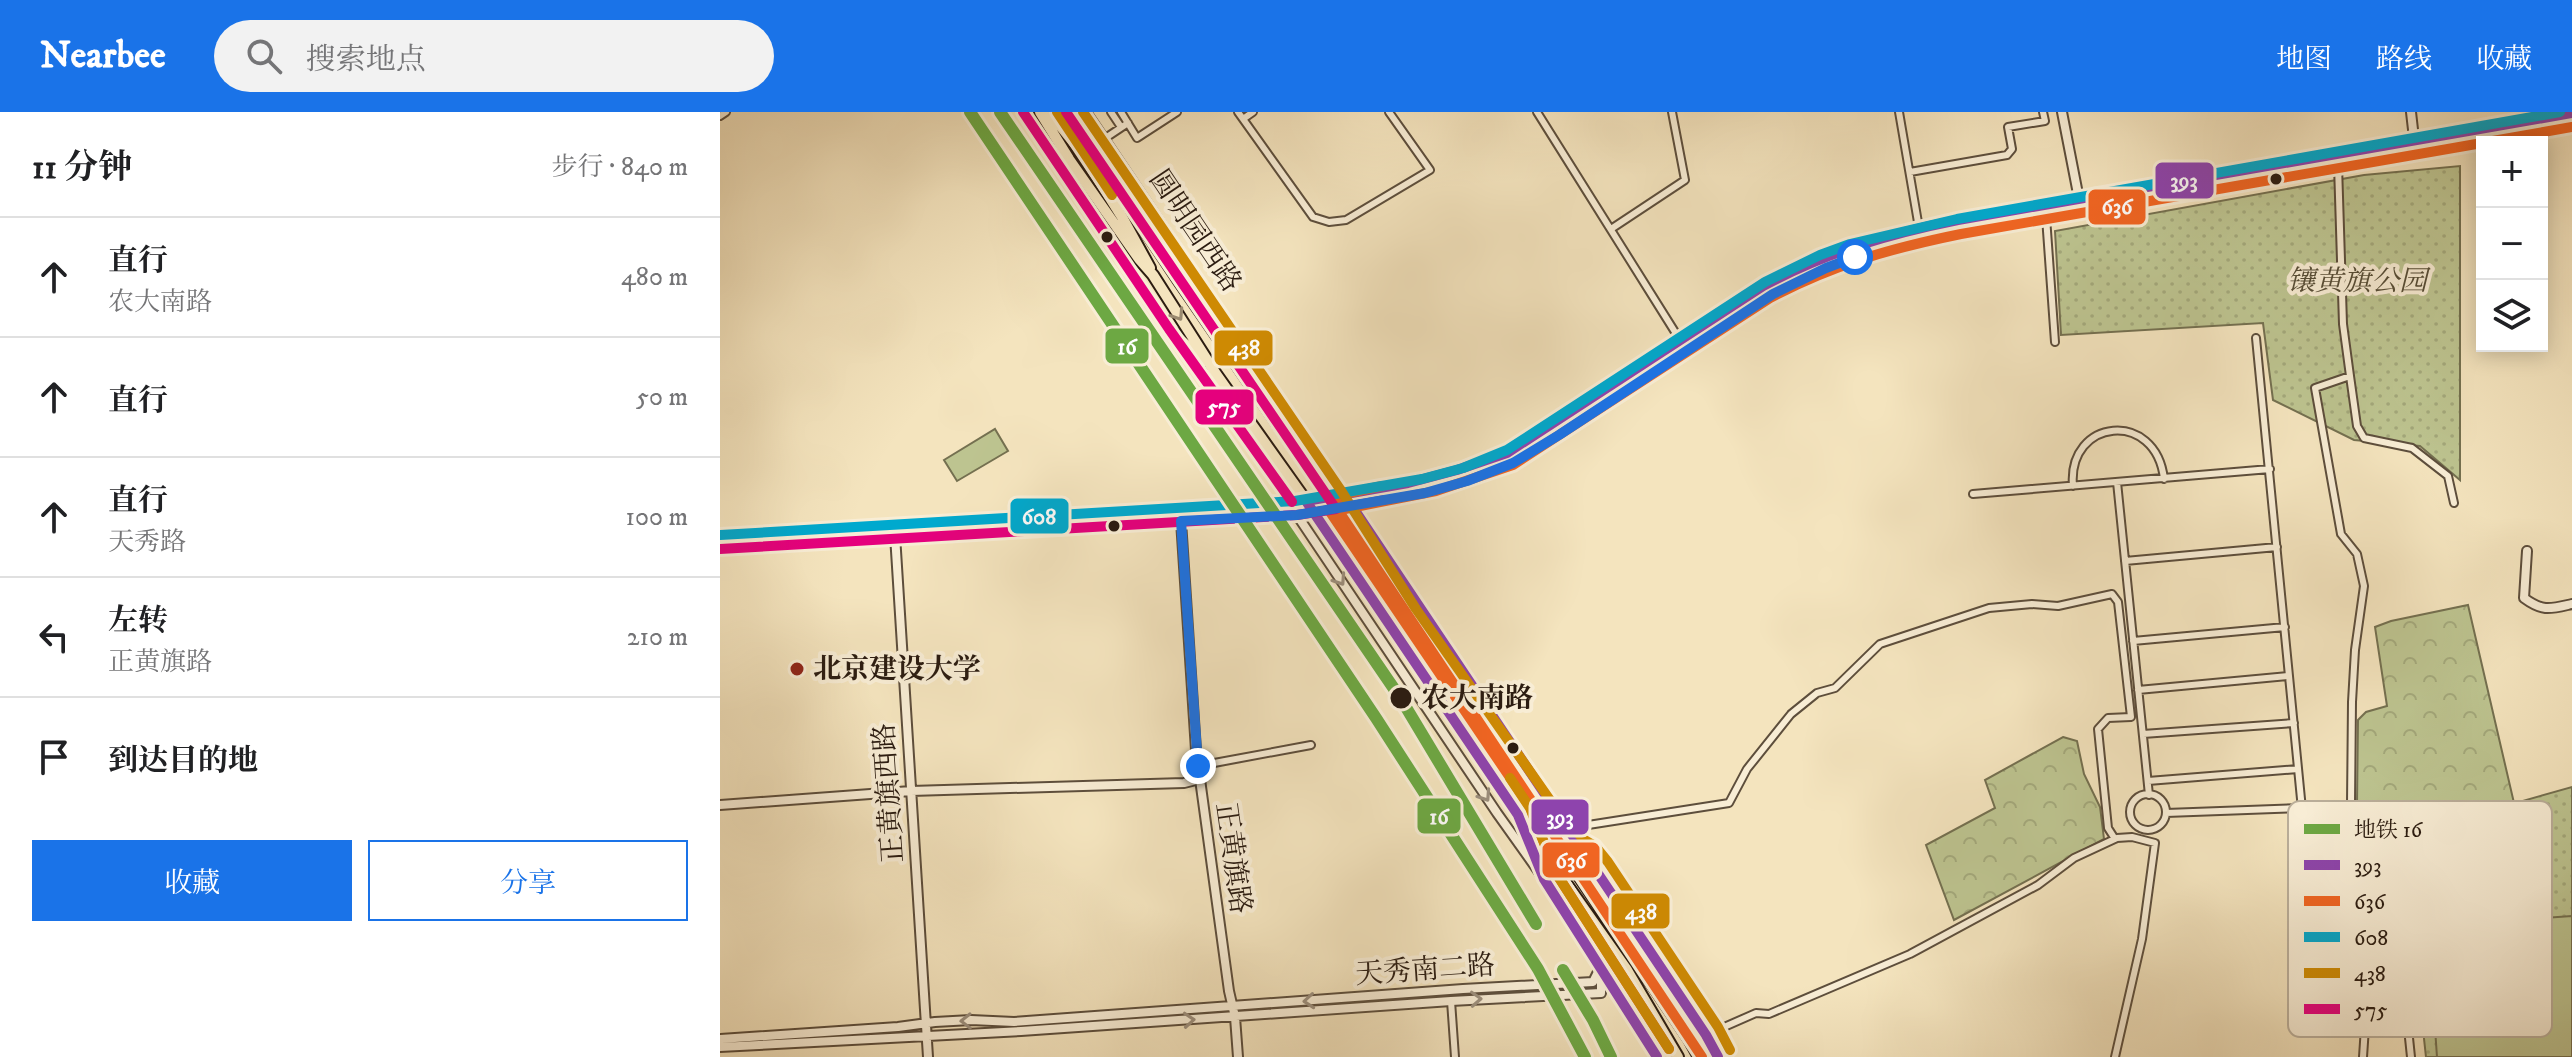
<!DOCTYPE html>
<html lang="zh">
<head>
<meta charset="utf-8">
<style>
  body { margin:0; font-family:"IM FELL DW Pica","Noto Serif SC",serif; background:#f2f2f2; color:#202124 }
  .controls { position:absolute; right:24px; top:24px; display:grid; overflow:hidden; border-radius:0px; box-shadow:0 4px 20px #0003 }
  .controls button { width:72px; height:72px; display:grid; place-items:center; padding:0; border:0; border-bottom:2px solid #e0e0e0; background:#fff; color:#202124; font:40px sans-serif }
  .stop { position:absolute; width:24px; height:24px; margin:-18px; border:6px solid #1a73e8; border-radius:50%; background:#fff }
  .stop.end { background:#1a73e8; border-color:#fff; box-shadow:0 2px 8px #0008 }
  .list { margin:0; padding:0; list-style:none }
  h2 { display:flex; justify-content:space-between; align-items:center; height:104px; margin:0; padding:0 32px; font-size:34px }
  h2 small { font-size:26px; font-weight:400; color:#757577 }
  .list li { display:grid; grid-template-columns:52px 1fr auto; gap:24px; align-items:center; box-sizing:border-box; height:120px; padding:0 32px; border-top:2px solid #e0e0e0 }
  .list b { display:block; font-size:30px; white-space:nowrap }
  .list p { margin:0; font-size:26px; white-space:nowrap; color:#757577 }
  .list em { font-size:26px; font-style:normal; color:#757577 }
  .actions { display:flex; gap:16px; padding:24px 32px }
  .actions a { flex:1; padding:18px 0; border:2px solid #1a73e8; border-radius:0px; text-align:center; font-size:28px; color:#1a73e8 }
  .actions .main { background:#1a73e8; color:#fff }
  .icon { flex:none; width:44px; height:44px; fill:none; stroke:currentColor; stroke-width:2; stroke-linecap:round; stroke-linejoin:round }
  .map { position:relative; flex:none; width:1852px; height:945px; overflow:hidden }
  header { display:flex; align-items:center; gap:48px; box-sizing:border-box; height:112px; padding:0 40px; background:#1a73e8; color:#fff }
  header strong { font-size:38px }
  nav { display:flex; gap:44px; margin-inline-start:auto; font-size:28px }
  .search { width:560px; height:72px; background:#f2f2f2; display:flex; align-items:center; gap:20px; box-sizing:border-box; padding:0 28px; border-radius:44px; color:#757577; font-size:30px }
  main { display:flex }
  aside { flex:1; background:#fff }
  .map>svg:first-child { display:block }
  .grass { fill:url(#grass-dots); stroke:#747050; stroke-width:2 }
  .forest { fill:url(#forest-crowns); stroke:#747050; stroke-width:2 }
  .garden { fill:#bdc490; stroke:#747050; stroke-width:2 }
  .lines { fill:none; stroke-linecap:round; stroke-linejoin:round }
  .minor-casing { stroke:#5d4e3c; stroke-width:10 }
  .tertiary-casing { stroke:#5d4e3c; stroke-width:12 }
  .secondary-casing { stroke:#2b1c11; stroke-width:13 }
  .primary-casing { stroke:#2b1c11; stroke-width:14 }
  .minor { stroke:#f8edd5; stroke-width:6 }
  .tertiary { stroke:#f8edd5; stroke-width:8 }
  .secondary { stroke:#f8edd5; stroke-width:9 }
  .primary { stroke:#f4e4be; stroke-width:10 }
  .bus-1-casing { stroke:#f8edd5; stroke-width:16 }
  .bus-2-casing { stroke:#f8edd5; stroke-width:16 }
  .bus-3-casing { stroke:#f8edd5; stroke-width:16 }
  .bus-4-casing { stroke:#f8edd5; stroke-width:16 }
  .bus-5-casing { stroke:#f8edd5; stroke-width:16 }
  .bus-1 { stroke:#8e44ad; stroke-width:10 }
  .bus-2 { stroke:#f26522; stroke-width:10 }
  .bus-3 { stroke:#00a9ce; stroke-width:10 }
  .bus-4 { stroke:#ce8a03; stroke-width:10 }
  .bus-5 { stroke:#e5007d; stroke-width:10 }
  .metro-1-casing { stroke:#f8edd5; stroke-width:18 }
  .metro-1 { stroke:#6da843; stroke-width:12 }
  .oneway { stroke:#9a8a70 }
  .oneway2 { stroke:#9c8f7d }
  .route { stroke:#1a73e8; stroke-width:10 }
  .bus-dot { fill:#2b1c11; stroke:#f8edd5; stroke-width:3 }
  .poi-dot { fill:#8f2418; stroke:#f8edd5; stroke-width:3 }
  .labels { text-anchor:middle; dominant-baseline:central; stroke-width:8; stroke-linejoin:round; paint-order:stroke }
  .street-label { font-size:28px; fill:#2b1c11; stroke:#f8edd5 }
  .park-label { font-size:28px; font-style:italic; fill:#574e37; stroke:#f8edd5 }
  .poi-label { font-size:28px; font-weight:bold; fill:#2b1c11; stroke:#f8edd5; text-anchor:start }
  .stop-label { font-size:28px; font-weight:bold; fill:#2b1c11; stroke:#f8edd5; text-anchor:start }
  .key { fill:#f8edd5; stroke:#baae9a; stroke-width:2 }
  .key-label { font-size:22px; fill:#2b1c11 }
  .line-badge { stroke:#f8edd5; stroke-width:3 }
  .badge-label { font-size:22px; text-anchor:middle; font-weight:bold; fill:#fff }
</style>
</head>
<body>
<header>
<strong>Nearbee</strong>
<div class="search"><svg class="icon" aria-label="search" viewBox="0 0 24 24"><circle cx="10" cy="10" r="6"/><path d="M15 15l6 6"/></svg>搜索地点</div>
<nav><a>地图</a><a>路线</a><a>收藏</a></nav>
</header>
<main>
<aside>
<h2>11 分钟<small>步行 · 840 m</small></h2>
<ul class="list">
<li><svg class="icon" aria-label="ahead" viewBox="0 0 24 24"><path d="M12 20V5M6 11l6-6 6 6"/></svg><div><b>直行</b><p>农大南路</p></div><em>480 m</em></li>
<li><svg class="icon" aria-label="ahead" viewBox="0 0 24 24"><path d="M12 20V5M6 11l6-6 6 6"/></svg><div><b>直行</b></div><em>50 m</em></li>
<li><svg class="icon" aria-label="ahead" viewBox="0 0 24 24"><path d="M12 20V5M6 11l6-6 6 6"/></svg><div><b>直行</b><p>天秀路</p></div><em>100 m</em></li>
<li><svg class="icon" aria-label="left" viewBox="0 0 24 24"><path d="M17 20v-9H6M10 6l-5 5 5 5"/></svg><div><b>左转</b><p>正黄旗路</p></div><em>210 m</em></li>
<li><svg class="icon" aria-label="arrive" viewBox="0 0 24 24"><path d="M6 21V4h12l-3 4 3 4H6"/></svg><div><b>到达目的地</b></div></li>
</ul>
<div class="actions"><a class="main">收藏</a><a>分享</a></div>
</aside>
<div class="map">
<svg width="1852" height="945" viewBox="0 0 1852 945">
  <defs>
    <pattern id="grass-dots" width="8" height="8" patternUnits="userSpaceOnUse" patternTransform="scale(2)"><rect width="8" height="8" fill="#bdc490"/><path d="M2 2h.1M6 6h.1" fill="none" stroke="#a3a87b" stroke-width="1.8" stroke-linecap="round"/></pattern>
    <pattern id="forest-crowns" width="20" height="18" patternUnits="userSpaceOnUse" patternTransform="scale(2)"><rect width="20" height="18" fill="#bdc490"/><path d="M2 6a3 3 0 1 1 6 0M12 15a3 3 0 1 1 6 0" fill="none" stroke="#a3a87b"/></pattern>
  </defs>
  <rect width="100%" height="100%" fill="#f4e4be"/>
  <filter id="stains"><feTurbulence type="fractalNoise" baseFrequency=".0025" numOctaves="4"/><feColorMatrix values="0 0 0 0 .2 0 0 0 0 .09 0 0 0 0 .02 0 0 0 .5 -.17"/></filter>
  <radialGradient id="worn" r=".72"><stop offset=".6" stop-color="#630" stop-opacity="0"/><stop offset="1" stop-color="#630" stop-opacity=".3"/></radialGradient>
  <path class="grass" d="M1740 54V368L1700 334 1634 328 1553 288 1543 211 1341 223 1335 119 1644 63Z
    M1852 675V945H1706L1692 816 1721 767 1739 707Z"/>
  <path class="forest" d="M1748 493 1794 691 1739 707 1721 767 1692 816 1673 815 1600 767 1597 711 1628 707 1637 692 1638 608 1646 600 1667 594 1655 515 1671 509Z
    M1343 625 1357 629 1364 662 1380 695 1384 727 1234 808 1206 733 1275 696 1265 668Z"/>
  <path class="garden" d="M275 317 288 339 237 369 224 348Z
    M1852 804V945H1717L1712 873 1729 870 1726 831 1778 809Z"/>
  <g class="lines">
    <defs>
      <path id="minor" d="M391 0 401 15
        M401 0 417 26 457 0
        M518 0 523 7 533 0
        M817 0 960 228
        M1179 0 1199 116
        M0 4 6 0
        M523 7 593 105 609 110 626 108 710 58 669 0
        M384 27 408 11
        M1190 60 1287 43 1292 37 1288 15 1325 9 1323 0
        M1326 105 1335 230
        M891 117 965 68 952 0
        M1536 226 1589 769 1594 780 1659 815 1671 825 1681 849 1691 945
        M1630 264 1637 314 1644 326 1692 336 1728 364 1734 391
        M1397 370 1429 683
        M1353 374C1347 306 1436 297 1444 367
        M1253 382 1550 357
        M1405 449 1557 435
        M1413 529 1565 515
        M1418 578 1569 564
        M1423 622 1574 611
        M478 654 591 633
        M1428 669 1578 657
        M1410 700a18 18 0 1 1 36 0a18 18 0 1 1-36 0Z
        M1446 701 1582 696
        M1583 707 1623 702 1631 692 1632 590 1635 538 1644 474 1637 442 1621 422 1595 276 1630 264 1623 212 1618 53
        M849 716 1009 691 1027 657 1071 602 1097 581 1115 576 1160 532 1269 496 1312 492 1338 494 1392 482 1398 490 1411 605 1388 606 1378 617 1388 716 1395 727
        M1581 842 1595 843 1650 840 1643 945
        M731 889 735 945
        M986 923 1036 901 1049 902 1190 842 1318 773 1354 746 1397 726 1412 725 1435 731 1422 827 1395 945"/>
      <path id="tertiary" d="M303 0 451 220
        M366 0 986 923 998 945
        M1342 0 1359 87
        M1691 0 1695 35
        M459 231 572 390 577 403 777 701 824 767 883 859
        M461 409 476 638 509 879 515 905 518 945
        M0 423 572 390 624 384
        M175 423 208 945
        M0 437 577 403 632 394
        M1807 439 1804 486C1823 500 1830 497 1852 492
        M0 693 191 679 464 671 480 667
        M891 871 937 945
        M0 927 178 915 215 910 251 908 294 910 743 877 873 870 880 856
        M0 935 301 919 731 889 881 881V856"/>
      <path id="secondary" d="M624 384C684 373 730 364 787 341L1043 174 1073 158 1131 134 1179 120 1238 108 1852 1
        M632 394C692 383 736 373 793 351L1053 182 1106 156 1135 145 1239 121 1852 12"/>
      <path id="primary" d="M320 0 349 47 419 147 433 163 496 262 594 400 798 703 907 858 958 945
        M329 0 361 40 402 105 430 156
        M346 0 459 169 608 385 684 505 819 697 840 736 969 927 979 945
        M449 217 483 249
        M703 524 747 568
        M833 714 854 738 866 745
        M804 719 824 767
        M896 788C900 822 935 845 939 880
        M881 855 917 895 944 934"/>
    </defs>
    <use href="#minor" class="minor-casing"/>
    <use href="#tertiary" class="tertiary-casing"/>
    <use href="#secondary" class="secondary-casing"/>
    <use href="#primary" class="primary-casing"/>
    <use href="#minor" class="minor"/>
    <use href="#tertiary" class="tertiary"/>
    <use href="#secondary" class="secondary"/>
    <use href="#primary" class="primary"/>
    <defs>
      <path id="bus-1" d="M665 388 632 394 986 923 998 945
        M937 945 824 767 798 703 586 389 688 371 737 358 787 341 1043 174C1107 140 1168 122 1238 108L1852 1"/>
      <path id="bus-2" d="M1767 30 1852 15
        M662 374 624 382 619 390 620 401 982 945
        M949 937 836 761 810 695 610 400 716 379 793 353 1050 186C1112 153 1172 136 1241 122L1762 31"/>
      <path id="bus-3" d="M0 423 575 389 702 367 743 356 787 338 1045 170 1100 143 1130 132 1237 107 1840 0"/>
      <path id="bus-4" d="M337 0 392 83
        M363 0 620 377 696 497 830 688 863 727 875 734 888 750 998 915 1010 938
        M790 666 810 696 836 761 949 937"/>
      <path id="bus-5" d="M303 0 449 217 572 390
        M0 437 577 403 616 397 346 0"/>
    </defs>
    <use href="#bus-1" class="bus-1-casing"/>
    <use href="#bus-2" class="bus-2-casing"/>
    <use href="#bus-3" class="bus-3-casing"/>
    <use href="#bus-4" class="bus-4-casing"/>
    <use href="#bus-5" class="bus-5-casing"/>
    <use href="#bus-1" class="bus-1"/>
    <use href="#bus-2" class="bus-2"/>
    <use href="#bus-3" class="bus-3"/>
    <use href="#bus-4" class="bus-4"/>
    <use href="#bus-5" class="bus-5"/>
    <defs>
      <path id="metro-1" d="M250 0 656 606 818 857 865 945
        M280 0 681 587 816 812
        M843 858 873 908 891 945"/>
    </defs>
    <use href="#metro-1" class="metro-1-casing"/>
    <use href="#metro-1" class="metro-1"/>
  </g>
  <defs><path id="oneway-chevron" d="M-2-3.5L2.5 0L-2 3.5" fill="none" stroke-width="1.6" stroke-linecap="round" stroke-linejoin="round" transform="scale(2)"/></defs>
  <use class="oneway" href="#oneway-chevron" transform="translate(458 203) rotate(57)"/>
  <g class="oneway2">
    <use href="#oneway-chevron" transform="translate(620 468) rotate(56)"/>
    <use href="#oneway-chevron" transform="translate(765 684) rotate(56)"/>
    <use href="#oneway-chevron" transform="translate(756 887) rotate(-3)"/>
    <use href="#oneway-chevron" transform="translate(589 889) rotate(175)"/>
    <use href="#oneway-chevron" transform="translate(469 908) rotate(-4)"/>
    <use href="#oneway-chevron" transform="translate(246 909) rotate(179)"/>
  </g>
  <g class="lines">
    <path class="route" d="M478 654 461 409 577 403 705 381 747 369 793 351 839 323 1053 182 1106 156 1135 145"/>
  </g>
  <g class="bus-dot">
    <circle cx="1556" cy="67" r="7"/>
    <circle cx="387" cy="125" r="7"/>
    <circle cx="394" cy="414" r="7"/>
    <circle cx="681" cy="586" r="12"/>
    <circle cx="793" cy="636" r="7"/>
  </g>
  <circle class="poi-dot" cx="77" cy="557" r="8"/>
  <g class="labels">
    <g class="street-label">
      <text transform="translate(475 119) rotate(56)">圆明园西路</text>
      <text transform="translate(169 681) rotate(-94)">正黄旗西路</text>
      <text transform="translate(513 746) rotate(82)">正黄旗路</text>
      <text transform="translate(705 858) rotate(-4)">天秀南二路</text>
    </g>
    <g class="park-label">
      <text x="1637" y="169">镶黄旗公园</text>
    </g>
    <g class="poi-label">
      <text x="93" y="557">北京建设大学</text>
    </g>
    <g class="stop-label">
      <text x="701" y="586">农大南路</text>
    </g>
  </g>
  <rect x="1568" y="689" width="264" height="236" rx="12" class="key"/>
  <rect x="1584" y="712" width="36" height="10" fill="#6da843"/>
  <rect x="1584" y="748" width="36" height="10" fill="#8e44ad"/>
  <rect x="1584" y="784" width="36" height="10" fill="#f26522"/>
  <rect x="1584" y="820" width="36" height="10" fill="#00a9ce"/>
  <rect x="1584" y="856" width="36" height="10" fill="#ce8a03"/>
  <rect x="1584" y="892" width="36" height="10" fill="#e5007d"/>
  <g class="key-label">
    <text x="1634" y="725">地铁 16</text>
    <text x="1634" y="761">393</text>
    <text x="1634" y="797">636</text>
    <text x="1634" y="833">608</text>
    <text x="1634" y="869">438</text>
    <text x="1634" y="905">575</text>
  </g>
  <g class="line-badge">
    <rect x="1434" y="49" width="61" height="39" rx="8" fill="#8e44ad"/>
    <rect x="1367" y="76" width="60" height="38" rx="8" fill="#f26522"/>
    <rect x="384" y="215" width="46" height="38" rx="8" fill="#6da843"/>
    <rect x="493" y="217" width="61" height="38" rx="8" fill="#ce8a03"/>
    <rect x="474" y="276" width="61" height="38" rx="8" fill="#e5007d"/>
    <rect x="289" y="385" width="61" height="38" rx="8" fill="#00a9ce"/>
    <rect x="696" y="685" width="46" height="38" rx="8" fill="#6da843"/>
    <rect x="810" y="686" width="60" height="38" rx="8" fill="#8e44ad"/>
    <rect x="821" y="729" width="60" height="38" rx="8" fill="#f26522"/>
    <rect x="890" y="780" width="61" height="38" rx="8" fill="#ce8a03"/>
  </g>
  <g class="badge-label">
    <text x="1464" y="76">393</text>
    <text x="1397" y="102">636</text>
    <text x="407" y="242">16</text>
    <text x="524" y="243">438</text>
    <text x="504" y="302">575</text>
    <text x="319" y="412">608</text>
    <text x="719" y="712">16</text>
    <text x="840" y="713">393</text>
    <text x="851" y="756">636</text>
    <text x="921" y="807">438</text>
  </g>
  <rect width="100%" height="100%" filter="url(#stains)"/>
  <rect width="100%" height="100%" fill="url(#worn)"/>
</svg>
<div class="controls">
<button>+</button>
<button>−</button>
<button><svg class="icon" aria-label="layers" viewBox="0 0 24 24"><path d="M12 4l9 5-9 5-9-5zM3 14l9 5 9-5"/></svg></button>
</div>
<div class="stop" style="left:1135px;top:145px"></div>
<div class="stop end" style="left:478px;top:654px"></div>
</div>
</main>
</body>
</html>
